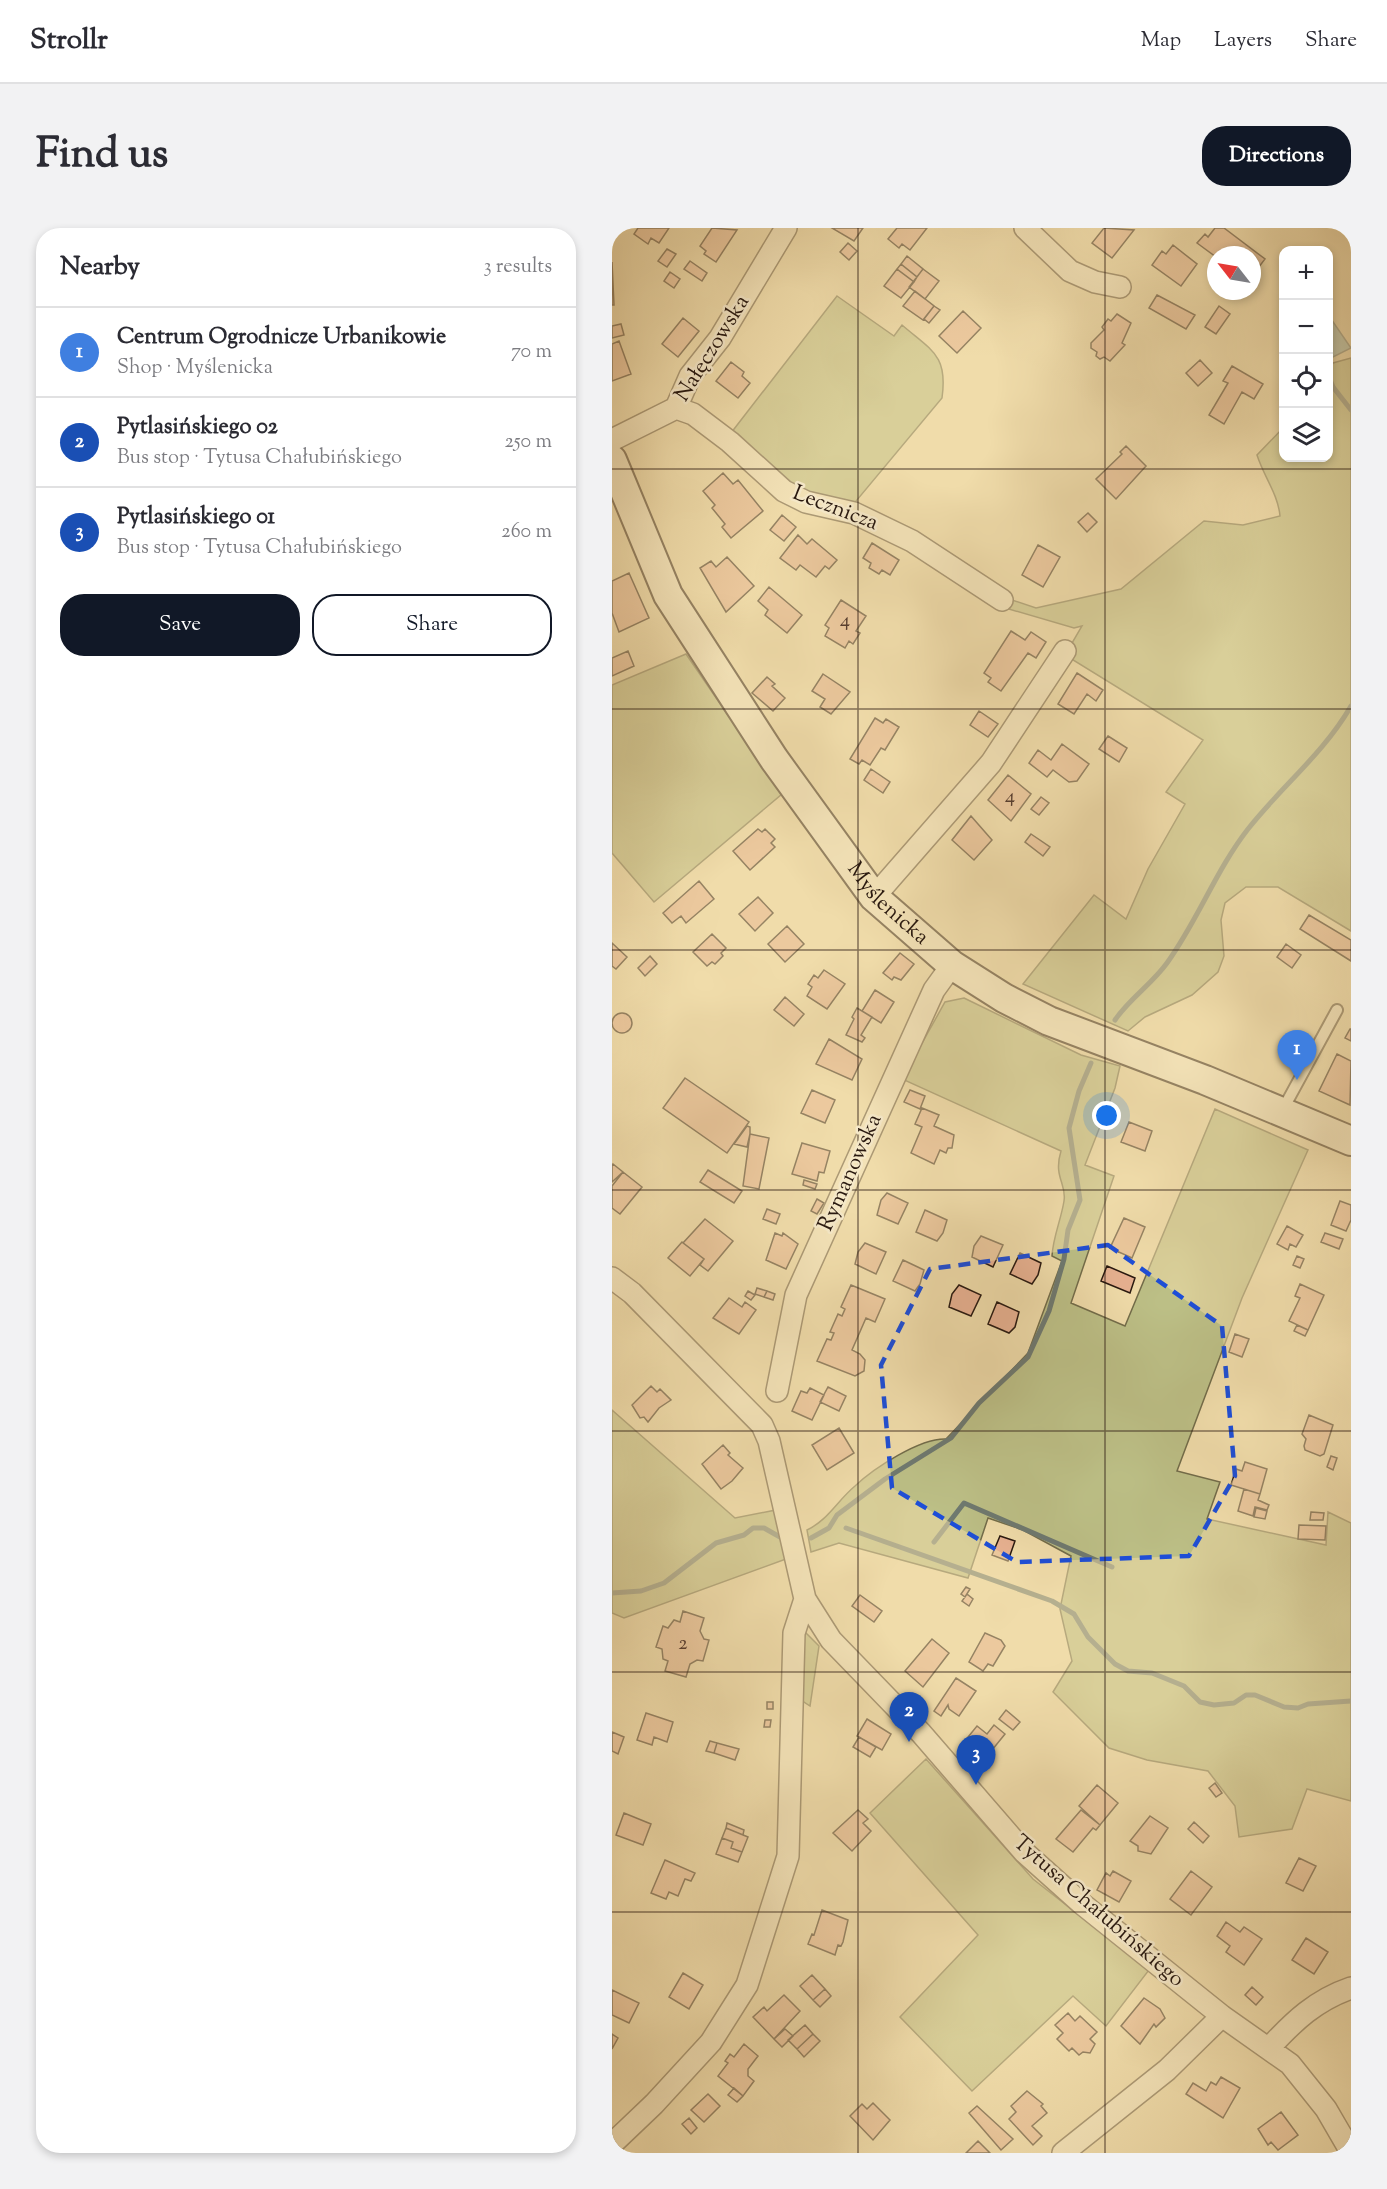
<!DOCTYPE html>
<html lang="en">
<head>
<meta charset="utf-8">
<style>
  body { margin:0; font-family:"Sorts Mill Goudy",serif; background:#f2f2f3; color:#2b2b33 }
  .controls { position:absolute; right:18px; top:18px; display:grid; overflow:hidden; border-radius:12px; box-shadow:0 3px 9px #0003 }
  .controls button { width:54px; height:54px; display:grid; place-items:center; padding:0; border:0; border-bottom:2px solid #e1e1e2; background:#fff; color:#2b2b33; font:30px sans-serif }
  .compass { position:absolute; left:595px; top:18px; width:54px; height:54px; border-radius:50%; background:#fff; box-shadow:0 3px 9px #0003; rotate:301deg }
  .you { position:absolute; left:495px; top:888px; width:21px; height:21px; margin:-15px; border:4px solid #fff; border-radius:50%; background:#1a73e8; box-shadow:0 0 0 9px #1a73e833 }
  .badge { display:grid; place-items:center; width:39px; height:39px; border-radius:50%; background:#111827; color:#fff; font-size:20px; font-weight:700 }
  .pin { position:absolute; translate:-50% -50px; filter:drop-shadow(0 2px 3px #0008) }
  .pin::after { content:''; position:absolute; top:32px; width:21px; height:18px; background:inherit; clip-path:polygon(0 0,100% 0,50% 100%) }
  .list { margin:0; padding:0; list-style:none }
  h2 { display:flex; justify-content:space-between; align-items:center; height:78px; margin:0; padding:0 24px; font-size:26px }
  h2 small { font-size:20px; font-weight:400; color:#7c7c81 }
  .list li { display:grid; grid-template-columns:39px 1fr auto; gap:18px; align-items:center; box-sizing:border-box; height:90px; padding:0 24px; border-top:2px solid #e1e1e2 }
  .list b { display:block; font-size:22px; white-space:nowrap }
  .list p { margin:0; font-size:20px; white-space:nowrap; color:#7c7c81 }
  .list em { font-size:20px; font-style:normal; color:#7c7c81 }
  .actions { display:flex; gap:12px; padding:18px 24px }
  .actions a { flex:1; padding:14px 0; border:2px solid #111827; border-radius:24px; text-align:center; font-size:21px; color:#111827 }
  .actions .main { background:#111827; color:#fff }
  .icon { flex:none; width:33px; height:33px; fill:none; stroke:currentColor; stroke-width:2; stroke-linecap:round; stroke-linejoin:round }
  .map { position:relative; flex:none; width:739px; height:1925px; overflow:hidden; border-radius:24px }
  header { display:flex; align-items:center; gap:36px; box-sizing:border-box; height:84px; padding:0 30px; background:#fff; border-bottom:2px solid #e1e1e2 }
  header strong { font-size:28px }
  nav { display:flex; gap:33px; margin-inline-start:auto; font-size:21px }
  .intro { display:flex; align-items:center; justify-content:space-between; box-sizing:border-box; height:144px; padding:0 36px }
  h1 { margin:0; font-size:42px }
  .button { padding:15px 27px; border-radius:24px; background:#111827; color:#fff; font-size:21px; font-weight:700 }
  main { display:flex; gap:36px; padding:0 36px }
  aside { flex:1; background:#fff; border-radius:24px; box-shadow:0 3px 9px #0003 }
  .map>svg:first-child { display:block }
  .green { fill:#bcbf86; stroke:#726c4a; stroke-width:1.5 }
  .water { fill:#9cbab1; stroke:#6e7970; stroke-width:1.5 }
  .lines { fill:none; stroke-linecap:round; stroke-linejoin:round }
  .stream { stroke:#6e7970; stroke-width:5 }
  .building { fill:#e7b191; stroke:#28180f; stroke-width:1.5 }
  .lane-casing { stroke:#5a4936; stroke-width:14 }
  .street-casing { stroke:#5a4936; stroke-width:24 }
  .secondary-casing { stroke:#28180f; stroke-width:32 }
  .lane { stroke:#f5e8c8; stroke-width:10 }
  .street { stroke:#f5e8c8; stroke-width:21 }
  .secondary { stroke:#f5e8c8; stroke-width:28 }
  .marked { fill:none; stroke:#1d4ed8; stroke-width:4.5; stroke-dasharray:12 8; stroke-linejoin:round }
  .grid { fill:none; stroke:#28180f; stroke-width:1.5; stroke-opacity:0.55 }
  .labels { text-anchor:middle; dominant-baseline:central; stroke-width:5; stroke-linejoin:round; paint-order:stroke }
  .number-label { font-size:20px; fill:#583e30 }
  .street-label { font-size:22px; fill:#28180f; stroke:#f5e8c8 }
</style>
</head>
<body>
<header>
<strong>Strollr</strong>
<nav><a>Map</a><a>Layers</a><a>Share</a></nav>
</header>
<div class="intro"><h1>Find us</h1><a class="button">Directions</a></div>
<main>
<aside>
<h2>Nearby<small>3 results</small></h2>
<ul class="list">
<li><span class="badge" style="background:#3f7fe0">1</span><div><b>Centrum Ogrodnicze Urbanikowie</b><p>Shop · Myślenicka</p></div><em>70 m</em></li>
<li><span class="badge" style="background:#1a4fb4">2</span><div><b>Pytlasińskiego 02</b><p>Bus stop · Tytusa Chałubińskiego</p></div><em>250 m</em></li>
<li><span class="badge" style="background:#1a4fb4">3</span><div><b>Pytlasińskiego 01</b><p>Bus stop · Tytusa Chałubińskiego</p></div><em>260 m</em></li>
</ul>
<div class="actions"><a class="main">Save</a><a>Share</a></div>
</aside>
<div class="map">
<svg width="739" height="1925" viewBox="0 0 739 1925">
  <rect width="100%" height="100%" fill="#f0dcaa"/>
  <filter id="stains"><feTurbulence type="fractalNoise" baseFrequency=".00333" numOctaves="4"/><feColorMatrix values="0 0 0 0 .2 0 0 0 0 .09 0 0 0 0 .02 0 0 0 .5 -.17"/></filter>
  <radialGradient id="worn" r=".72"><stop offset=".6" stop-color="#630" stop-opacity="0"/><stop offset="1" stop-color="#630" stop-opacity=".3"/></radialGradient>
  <path class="green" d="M225 68 282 108 290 97C320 123 336 127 330 170L240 278 178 259 119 205Z
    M739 130V703L666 659H634L613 675 609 692 612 728 606 744 580 767 533 789 516 803 411 756 482 667 514 691 536 641 573 576 554 564 591 512 453 427 470 398 462 400 390 379 394 370 424 380 509 361 592 293 631 297 668 288C666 266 652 249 645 227L671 200 672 230H716L717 141 721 135Z
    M74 426 170 566 42 674 0 625V457Z
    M352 770 469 827 508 838 503 860 473 937 502 948 459 1075 513 1098 603 881 696 922 630 1070 565 1243 608 1254 595 1291 714 1317 716 1284 739 1295V1573L695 1561 680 1601 627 1609 623 1578 596 1543 535 1532 497 1520 441 1464 460 1433 448 1381 459 1328 411 1302 376 1290 356 1350 227 1315 199 1324 195 1302C216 1292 225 1273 243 1258 262 1240 308 1210 334 1211L416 1125 450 1033 440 1028C441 1009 449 992 452 973 455 956 441 949 449 923L290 851 333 774Z
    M0 1182 123 1290 164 1282 174 1331 12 1390 0 1385Z
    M191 1402 207 1418 198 1478 189 1472Z
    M314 1531 421 1651 537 1742 494 1798 461 1768 360 1863 288 1789 366 1707 258 1585Z"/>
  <path class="water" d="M717 88 739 120 717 131H716Z"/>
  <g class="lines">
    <path class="stream" d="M716 147 721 159 739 182
      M503 792C517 771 540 756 555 735 586 692 604 642 636 601 669 559 712 525 739 478
      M234 1300 440 1373 462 1386 476 1409 503 1436 516 1443 540 1445 572 1458 588 1474 602 1477 622 1475 634 1467H643L672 1479 686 1480 696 1476 739 1473
      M199 1310 217 1300 225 1287 273 1251 339 1210 367 1175 416 1129 437 1083 452 1031 456 1002 468 972 457 900 467 863 479 835
      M322 1314 352 1275 500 1339
      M0 1365 29 1363 52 1355 104 1315 132 1307 141 1300H152L168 1309"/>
  </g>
  <path class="building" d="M26 0H57L47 15 39 10 36 16 22 6Z
    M100 0 125 2 104 34 92 26 94 23 88 18Z
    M220 0H251L242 13Z
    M285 0H315L298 22 290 16 287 20 276 11Z
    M492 0 522 2 500 30 480 15Z
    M603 0H612L653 31 640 48V27H604V29L585 15 593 6 596 9Z
    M236 15 245 23 237 32 228 24Z
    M561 17 585 36 569 58 540 37 550 23 554 26Z
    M55 21 64 26 55 39 46 33Z
    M295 28 311 41 305 49 289 36Z
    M78 33 95 45 90 53 72 41Z
    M0 34 2 77H0Z
    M289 36 305 49 302 54 285 41Z
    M285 41 302 54 289 70 272 58Z
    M311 41 327 53 313 71 297 59Z
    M58 44 68 51 62 60 52 53Z
    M303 63 322 78 311 92 291 78Z
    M545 67 583 87 574 101 537 80Z
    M322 78 328 82 317 95 312 91Z
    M607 78 618 86 604 106 593 99Z
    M351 83 369 100 345 125 327 108Z
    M505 86 519 95 510 115 513 117 498 133 492 129 488 131 484 128 485 124 479 120V115L492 102 490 99 496 91 499 93Z
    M71 90 87 103 66 129 50 116Z
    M9 96 12 107 0 110V98Z
    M7 113 19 146 0 153V116Z
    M588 132 600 145 586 158 574 145Z
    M119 134 132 144 130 148 138 155 126 170 104 153Z
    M620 138 651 156 642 171 630 164 612 196 597 187 616 155 611 153Z
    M514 218 534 238 504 271 484 251 510 226 508 224Z
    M111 245 121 256 126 252 151 283 119 310 110 299 113 296 100 280 103 277 91 263Z
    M476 285 485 294 475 304 466 294Z
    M170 287 184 299 172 313 158 302Z
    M186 307 195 316 200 311 225 332 217 341 213 338 204 349 188 337 184 342 168 330Z
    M260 315 287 332 278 347 270 342 267 346 257 340 259 335 251 330Z
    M426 317 448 329 431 359 410 347Z
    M115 329 142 358 114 384 88 340 99 333 104 339Z
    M17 345 37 390 7 404 0 385V353Z
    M157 359 190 387 175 405 153 387 156 382 146 373Z
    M229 372 254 388 244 403 248 405 241 416 237 413 233 420 213 408 217 400 213 397Z
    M399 403 413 412 419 404 434 414 424 430 416 425 389 463 376 454 379 450 372 445Z
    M16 423 22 438 0 448V430Z
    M465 445 491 462 484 473 475 466 462 486 446 476Z
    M211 446 238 464 219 486 208 479 213 471 200 463Z
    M155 449 163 456 160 458 173 470 161 483 140 465Z
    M367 483 386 496 376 509 358 497Z
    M263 490 271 495 274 491 287 499 273 522 269 520 258 537 250 532 247 536 238 531Z
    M496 508 515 520 507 534 487 521Z
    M450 516 477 536 465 553 457 554 441 542 435 549 417 535 426 522 439 532Z
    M259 541 278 554 271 565 252 552Z
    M396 547 419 566 399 593 376 572Z
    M429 569 437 575 427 587 419 581Z
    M359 588 380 612 362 632 340 612Z
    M146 601 150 604 153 601 163 611 159 615 163 619 138 642 121 623Z
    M419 606 438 619 431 628 413 614Z
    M87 653 102 671 74 695 69 688 60 695 51 685Z
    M146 669 161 685 143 703 127 686Z
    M697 687 739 712V733L688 701Z
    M175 698 192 716 173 734 156 716Z
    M100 706 114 720 109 725 111 728 103 736 100 734 95 738 81 724Z
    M0 715 15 729 4 741 0 738Z
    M674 716 689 727 680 740 665 729Z
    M288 725 302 736 289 752 282 749 280 752 271 745Z
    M38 728 45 736 33 748 26 740Z
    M212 742 233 756 215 781 195 768 200 759 196 756 202 747 206 750Z
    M263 762 282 774 269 795 250 783Z
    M173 769 192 786 182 798 162 782Z
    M245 780 260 789 249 807 253 810 250 814 234 807 242 791 240 789Z
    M0 795a10 10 0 1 1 20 0a10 10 0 1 1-20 0Z
    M738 801H739V813L733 810Z
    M217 811 250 831 240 852 204 836Z
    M725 826 739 833 738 877 707 863Z
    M73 850 137 894 115 925 51 880Z
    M200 862 223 872 213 895 189 885Z
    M298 862 313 868 308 881 292 874Z
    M310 880 327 887 322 898 342 907 340 920H336L334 925 328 922 322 936 299 925 310 899 303 896Z
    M517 894 540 903 533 923 509 914Z
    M135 898 138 899V906L135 919 122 916Z
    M138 906 157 910 147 961 131 958Z
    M190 915 218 923 212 945 207 944 205 953 180 946Z
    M1 936 11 944 0 954V938Z
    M96 942 130 963 122 975 88 954Z
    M11 944 30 959 8 986 0 980V958Z
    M192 952 205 956 203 961 191 957Z
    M275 965 296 975 286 996 265 987 269 972Z
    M205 971 212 975 205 986 199 983Z
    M728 973 739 977V992L734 1003 719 997Z
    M155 981 168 986 164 996 151 991Z
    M313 982 335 992 331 1005 325 1013 304 1004Z
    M512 990 533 999 520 1030 498 1020Z
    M93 991 121 1013 96 1043 88 1037 92 1031 71 1015Z
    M675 998 691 1007 684 1019 678 1016 676 1022 665 1016Z
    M163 1005 170 1008 171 1005 186 1016 174 1041 154 1032Z
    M713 1005 731 1011 727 1021 709 1014Z
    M369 1008 391 1017 381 1039 360 1029 362 1018Z
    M70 1014 92 1031 78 1048 56 1030Z
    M253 1015 274 1024 264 1046 243 1036 246 1024Z
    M408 1025 429 1035 426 1047 420 1056 398 1046Z
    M685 1028 692 1031 688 1040 681 1037Z
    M291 1032 312 1042 308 1056 303 1063 281 1053Z
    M495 1038 523 1050 518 1065 489 1053Z
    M688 1056 712 1067 696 1102 677 1093 688 1070 683 1068Z
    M239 1057 273 1071 263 1094 254 1090 240 1122 248 1126 253 1132 252 1143 243 1148 205 1133 215 1111 219 1112 222 1105 218 1104 226 1086 230 1088 233 1081 229 1079Z
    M347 1057 369 1067 359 1088 337 1079 340 1066Z
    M145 1060 155 1063 152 1069 143 1066Z
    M136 1063 143 1067 139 1072 133 1068Z
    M155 1063 163 1066 161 1072 152 1069Z
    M117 1070 130 1079 133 1074 144 1082 127 1106 101 1090Z
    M385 1074 407 1084 403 1099 397 1105 376 1096Z
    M685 1097 696 1102 693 1108 682 1103Z
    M623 1106 637 1111 630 1129 617 1124Z
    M39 1158 45 1164 48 1161 59 1172 47 1180 36 1194 32 1189 28 1190 20 1177Z
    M216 1159 234 1168 227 1183 208 1174Z
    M198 1160 212 1167 200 1192 180 1183 189 1163 195 1165Z
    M697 1187 721 1197 712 1226 708 1228 693 1222 692 1218 694 1211 690 1206Z
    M227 1200 242 1225 215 1242 200 1217Z
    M111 1217 118 1225 116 1227 131 1240 120 1253 109 1261 90 1236Z
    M719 1228 725 1230 721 1242 715 1239Z
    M633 1234 655 1241 648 1266 619 1257 624 1241 630 1243Z
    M632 1261 648 1266 646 1272 657 1277 655 1282 643 1279 641 1288 626 1283Z
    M644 1280 655 1283 653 1291 642 1289Z
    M699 1284 712 1285 711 1292H698Z
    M687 1297 714 1298 713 1312 686 1311Z
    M388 1308 403 1313 396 1333 380 1327Z
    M354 1359 358 1361 353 1369 349 1366Z
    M355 1366 361 1371 357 1378 350 1373Z
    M248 1367 270 1383 262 1394 240 1378Z
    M71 1383 92 1390 88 1403 92 1411 97 1412 91 1433 85 1432 78 1436 74 1449 53 1443 56 1433 51 1431 50 1421 44 1419 51 1398 56 1400 62 1392 68 1394Z
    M373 1405 389 1412 393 1418 381 1438 376 1436 371 1443 357 1434Z
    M320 1411 337 1425 311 1459 293 1443Z
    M344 1450 364 1463 347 1488 337 1481 336 1477 329 1488 322 1483Z
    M155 1474H161V1481H155Z
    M394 1482 408 1494 401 1502 387 1491Z
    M34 1485 61 1494 55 1514 42 1509 40 1517 25 1512Z
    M255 1491 279 1506 270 1522 245 1508Z
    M153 1492H159L158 1499H152Z
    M382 1497 393 1506 372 1532 352 1514 365 1498 375 1506Z
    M0 1504 12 1509 6 1526 0 1523Z
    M247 1509 264 1519 258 1529 241 1519Z
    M98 1513 105 1515 102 1525 94 1523Z
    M105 1515 127 1521 123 1532 102 1525Z
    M603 1555 610 1565 604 1569 597 1560Z
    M485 1557 506 1575 488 1597 467 1578Z
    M246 1582 256 1591 251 1595 259 1603 240 1623 221 1605Z
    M469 1582 488 1597 484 1602 481 1600 461 1624 444 1611Z
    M12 1585 39 1596 31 1617 4 1607Z
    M538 1588 556 1600 539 1626 526 1623V1618L518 1613Z
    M582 1594 597 1608 591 1615 576 1601Z
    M115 1595 132 1602 131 1607 114 1600Z
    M114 1600 136 1609 130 1624 119 1620 121 1614 110 1610Z
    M110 1610 121 1614 119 1620 130 1624 126 1634 104 1626Z
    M687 1630 704 1638 691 1663 674 1655Z
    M53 1632 83 1645 79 1653 73 1651 66 1668 57 1664 54 1671 39 1665Z
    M501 1643 519 1653 507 1674 485 1662 494 1645 498 1648Z
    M579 1643 600 1659 579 1687 558 1671Z
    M210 1682 236 1692 231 1714 229 1718 226 1717 223 1727 196 1716 200 1706 202 1707Z
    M614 1694 628 1704 632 1699 650 1711 632 1737 614 1724 618 1718 605 1708Z
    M694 1710 716 1724 702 1746 680 1732Z
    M71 1745 91 1757 77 1781 57 1769Z
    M200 1747 213 1761 201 1772 188 1758Z
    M640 1759 651 1769 644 1777 633 1767Z
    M213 1761 219 1768 208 1779 201 1772Z
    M0 1762 27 1775 17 1795 0 1787Z
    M172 1767 188 1783 162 1811 141 1789 152 1779 155 1783Z
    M532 1770 548 1781 553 1790 544 1799 542 1796 528 1816 509 1798Z
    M456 1785 463 1793 468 1788 485 1804 478 1811 483 1816 478 1825 471 1824 467 1827 460 1820 457 1823 445 1811 451 1805 443 1797Z
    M193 1797 201 1806 185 1821 176 1812Z
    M173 1801 181 1808 170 1819 162 1811Z
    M0 1806 6 1810 0 1821Z
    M201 1806 208 1813 192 1829 185 1821Z
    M132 1816 146 1828 136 1841V1848L142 1853 131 1868 106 1848 116 1835 113 1833 118 1826 122 1829Z
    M609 1849 628 1860 611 1890 574 1866 581 1855 594 1863 599 1854 604 1857Z
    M122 1860 131 1868 125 1874 116 1867Z
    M415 1863 431 1876 429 1878 435 1885 420 1898 430 1908 421 1917 397 1891 404 1884 399 1878Z
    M96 1866 108 1878 92 1894 79 1882Z
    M261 1875 278 1892 261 1912 238 1888 250 1876 255 1881Z
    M365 1878 401 1911 389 1922 357 1885Z
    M669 1884 686 1907 666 1922 659 1914 656 1917 646 1901Z
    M77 1890 85 1900 79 1906 70 1896Z
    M366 1913 378 1925H354Z"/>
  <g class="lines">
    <defs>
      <path id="lane" d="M669 881 676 872 725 782"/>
      <path id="street" d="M413 0 458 43 483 54 508 59
        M64 180 81 186 118 214 172 263 194 274 242 285 300 313 390 372
        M0 212 64 180 78 148 108 110 174 0
        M262 669 379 535 453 423
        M0 1050 20 1065 150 1197 157 1213 193 1371 219 1412 309 1505 412 1624 469 1675 610 1788 678 1836 714 1881 739 1924
        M165 1163 184 1067 322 762 340 737
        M658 1819C682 1793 704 1772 739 1760
        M0 1916 42 1876 99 1814 135 1757 176 1628 182 1405 193 1371
        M451 1925 555 1842 610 1788"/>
      <g id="secondary">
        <path id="s1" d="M0 232 56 367 162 531 262 669 340 737 392 770 437 793 593 852 739 913"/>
      </g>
    </defs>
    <use href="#lane" class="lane-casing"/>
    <use href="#street" class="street-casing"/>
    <use href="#secondary" class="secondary-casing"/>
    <use href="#lane" class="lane"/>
    <use href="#street" class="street"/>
    <use href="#secondary" class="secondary"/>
  </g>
  <path d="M0 0H739V1925H0ZM496 1017 610 1098 623 1248 577 1328 405 1334 280 1260 269 1137 318 1041Z" fill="#f0dcaa" fill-opacity=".55" fill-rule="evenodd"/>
  <path class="marked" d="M496 1017 610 1098 623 1248 577 1328 405 1334 280 1260 269 1137 318 1041Z"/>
  <path class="grid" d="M246 0V1925M493 0V1925M0 241H739M0 481H739M0 722H739M0 962H739M0 1203H739M0 1444H739M0 1684H739"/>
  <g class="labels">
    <g class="number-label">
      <text x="233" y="393">4</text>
      <text x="398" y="569">4</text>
      <text x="71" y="1416">2</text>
    </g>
    <g class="street-label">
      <text transform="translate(101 121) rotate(-58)">Nałęczowska</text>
      <text transform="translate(223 281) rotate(21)">Lecznicza</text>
      <text stroke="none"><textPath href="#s1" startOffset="526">Myślenicka</textPath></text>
      <text transform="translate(239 945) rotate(-66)">Rymanowska</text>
      <text transform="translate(486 1684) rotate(41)">Tytusa Chałubińskiego</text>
    </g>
  </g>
  <rect width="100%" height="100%" filter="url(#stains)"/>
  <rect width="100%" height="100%" fill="url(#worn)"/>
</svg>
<div class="controls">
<button>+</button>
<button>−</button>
<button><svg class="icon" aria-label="locate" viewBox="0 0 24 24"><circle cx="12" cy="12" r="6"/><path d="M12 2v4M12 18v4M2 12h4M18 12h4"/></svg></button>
<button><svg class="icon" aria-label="layers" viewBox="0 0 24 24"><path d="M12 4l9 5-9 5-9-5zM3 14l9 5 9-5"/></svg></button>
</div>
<svg class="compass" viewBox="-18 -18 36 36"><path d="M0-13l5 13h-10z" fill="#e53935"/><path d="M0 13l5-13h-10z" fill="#7c7c81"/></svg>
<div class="you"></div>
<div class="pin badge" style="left:685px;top:852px;background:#3f7fe0">1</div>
<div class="pin badge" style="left:297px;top:1514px;background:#1a4fb4">2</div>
<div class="pin badge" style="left:364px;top:1557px;background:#1a4fb4">3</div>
</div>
</main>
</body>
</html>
